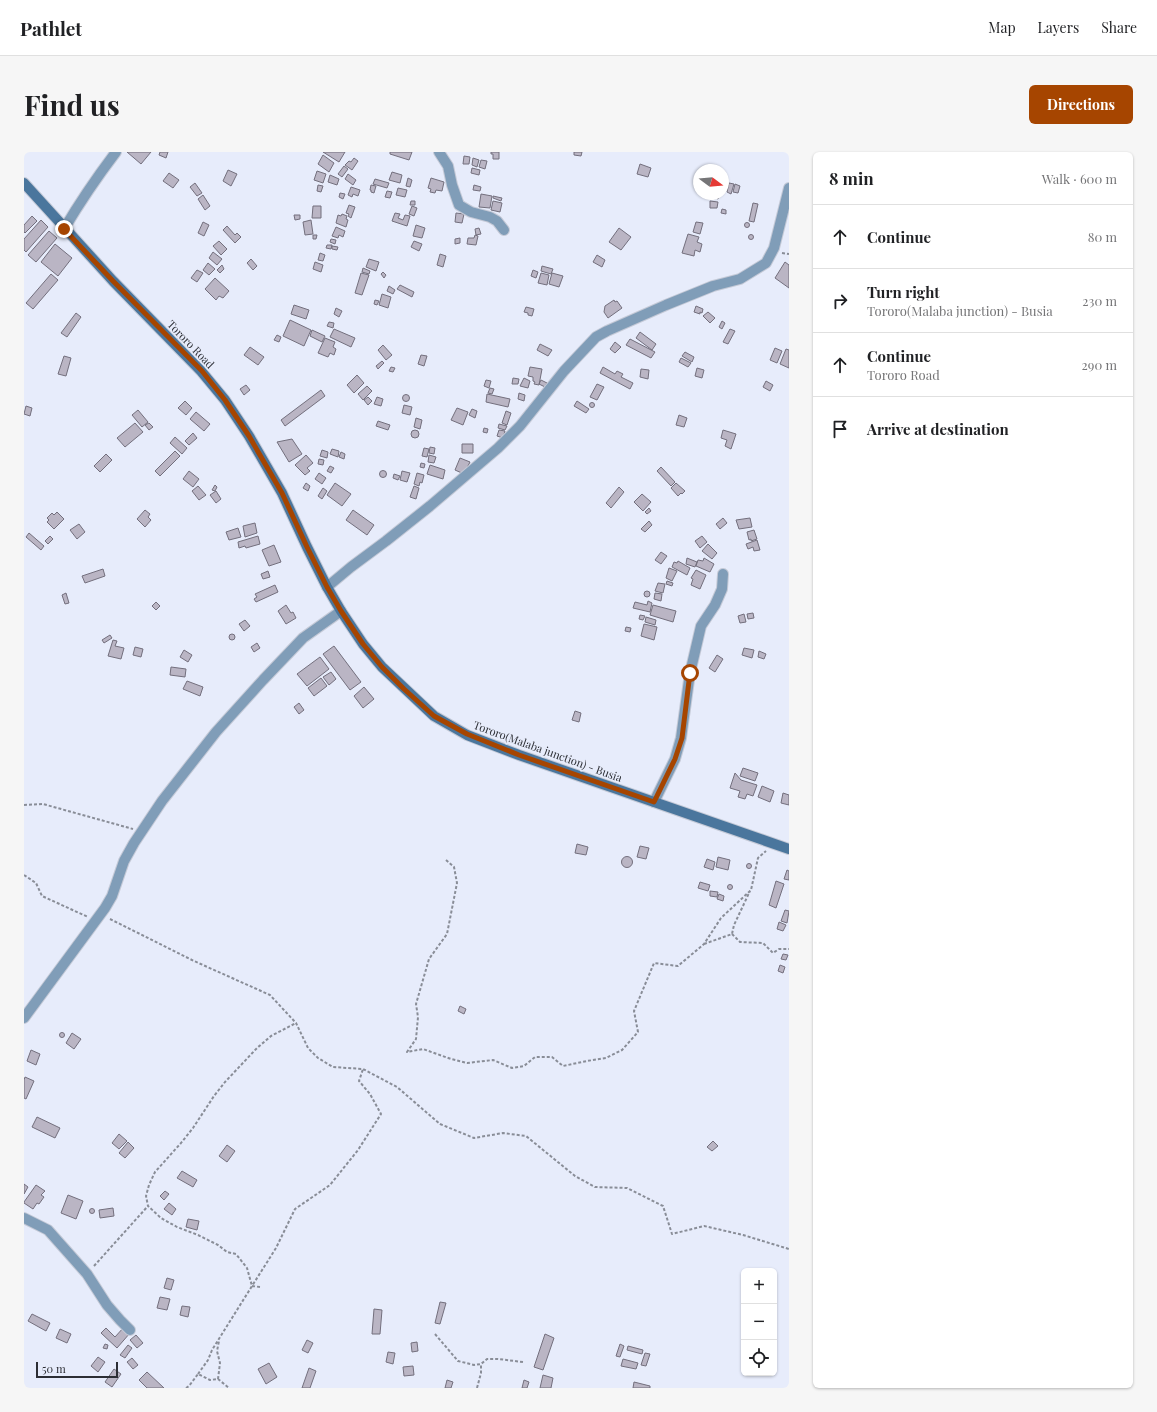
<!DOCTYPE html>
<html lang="en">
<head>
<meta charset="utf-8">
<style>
  body { margin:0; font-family:"Playfair Display",serif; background:#f6f6f6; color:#202124 }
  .controls { position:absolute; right:12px; bottom:12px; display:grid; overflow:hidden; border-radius:6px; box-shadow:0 1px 3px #0004 }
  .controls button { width:36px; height:36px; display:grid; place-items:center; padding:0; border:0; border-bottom:1px solid #e0e0e0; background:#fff; color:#202124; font:20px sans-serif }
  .compass { position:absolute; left:669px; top:12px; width:36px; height:36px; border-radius:50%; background:#fff; box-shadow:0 1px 3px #0004; rotate:106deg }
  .scale { position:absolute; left:12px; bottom:10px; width:82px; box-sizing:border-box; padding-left:4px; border:2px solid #2c2e34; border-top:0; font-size:11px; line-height:14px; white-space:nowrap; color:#2c2e34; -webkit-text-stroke:3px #e7ecfb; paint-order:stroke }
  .stop { position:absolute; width:12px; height:12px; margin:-9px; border:3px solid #a64500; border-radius:50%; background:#fff }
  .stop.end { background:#a64500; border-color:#fff; box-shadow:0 1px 4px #0008 }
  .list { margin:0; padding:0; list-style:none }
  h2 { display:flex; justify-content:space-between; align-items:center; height:52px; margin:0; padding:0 16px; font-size:17px }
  h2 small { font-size:13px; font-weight:400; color:#757577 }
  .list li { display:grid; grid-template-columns:26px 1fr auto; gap:12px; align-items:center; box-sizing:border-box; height:64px; padding:0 16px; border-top:1px solid #e0e0e0 }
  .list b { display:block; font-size:15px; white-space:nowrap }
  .list p { margin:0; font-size:13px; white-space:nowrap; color:#757577 }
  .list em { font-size:13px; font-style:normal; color:#757577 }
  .icon { flex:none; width:22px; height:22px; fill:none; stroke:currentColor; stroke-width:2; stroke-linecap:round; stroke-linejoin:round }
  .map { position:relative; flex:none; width:765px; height:1236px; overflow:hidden; border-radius:6px }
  header { display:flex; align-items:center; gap:24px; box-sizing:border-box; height:56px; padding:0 20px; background:#fff; border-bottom:1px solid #e0e0e0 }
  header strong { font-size:19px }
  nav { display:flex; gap:22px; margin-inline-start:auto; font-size:14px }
  .intro { display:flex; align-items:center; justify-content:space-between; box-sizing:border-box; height:96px; padding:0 24px }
  h1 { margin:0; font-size:28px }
  .button { padding:10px 18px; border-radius:6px; background:#a64500; color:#fff; font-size:14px; font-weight:700 }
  main { display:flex; gap:24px; padding:0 24px }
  aside { flex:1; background:#fff; border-radius:6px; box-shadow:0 1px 3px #0004 }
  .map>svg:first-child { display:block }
  .building { fill:#bab5c4; stroke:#736f7d }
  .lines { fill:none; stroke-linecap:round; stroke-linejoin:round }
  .street-casing { stroke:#c5cad7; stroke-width:12 }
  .secondary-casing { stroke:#c5cad7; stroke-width:12 }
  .path { stroke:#898d97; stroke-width:2; stroke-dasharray:3 2; stroke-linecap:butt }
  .street { stroke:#809db8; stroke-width:10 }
  .secondary { stroke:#4a769d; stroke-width:10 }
  .route { stroke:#a64500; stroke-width:5 }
  .labels { text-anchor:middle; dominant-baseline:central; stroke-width:3; stroke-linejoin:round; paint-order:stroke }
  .street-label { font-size:11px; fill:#2c2e34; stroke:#e7ecfb }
</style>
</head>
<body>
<header>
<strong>Pathlet</strong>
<nav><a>Map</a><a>Layers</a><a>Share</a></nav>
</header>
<div class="intro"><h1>Find us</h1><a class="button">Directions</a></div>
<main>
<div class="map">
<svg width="765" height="1236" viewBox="0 0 765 1236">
  <rect width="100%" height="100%" fill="#e7ecfb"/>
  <path class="building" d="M103 0H127L117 12Z
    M136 0H144L142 6 135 3Z
    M299 0H321L315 10Z
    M366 0H388L385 8 366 2Z
    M467 0H475V7H469V2H467Z
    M550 0H558L557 4 550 3Z
    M299 3 310 11 305 20 294 12Z
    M440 4 446 5 445 12H439Z
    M330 6 334 9 328 18 321 13 325 9 327 10Z
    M449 6 455 8 453 15 448 13Z
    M457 8 463 9 461 17 455 15Z
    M616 12 627 16 624 25 613 22Z
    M320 14 324 17 318 25 314 22Z
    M448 16 456 18 455 23 447 21Z
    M204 18 213 22 207 34 199 29Z
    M293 19 302 22 299 31 290 28Z
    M368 20 378 23 376 31 365 28Z
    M145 21 155 28 149 36 139 29Z
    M324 22 332 28 329 33 321 27Z
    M306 23 315 27 313 33 304 30Z
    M384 26 388 28 386 35 382 34Z
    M407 26 420 30 418 39 412 38 411 41 406 40 407 37 404 36Z
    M351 27 365 31 363 36 349 32Z
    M171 31 178 41 173 44 166 35Z
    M705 31 710 32 707 42 703 40Z
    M711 32 716 34 714 41 709 40Z
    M294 33 299 34 297 40 293 39Z
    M347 33 352 34 350 41 347 40V38H346Z
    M450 33 457 35 456 39 449 38Z
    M327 35 336 38 334 44 329 42 328 45 324 43Z
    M374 36 383 38 381 45 372 43Z
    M363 39 368 40 366 46 361 45Z
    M316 41 321 42 319 47 315 45Z
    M457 42 468 44 466 56 455 55Z
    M691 42H696L694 47 690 45Z
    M179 43 186 54 181 58 174 47Z
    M469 44 478 46 477 49 469 46Z
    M387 49H391V53H386Z
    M469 49 478 51 476 60 467 58Z
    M686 49 694 50 693 56H686Z
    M729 51 734 52 730 70 725 69Z
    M325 53 331 55 327 66 324 64 325 62 322 61Z
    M289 54H297V66H288Z
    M388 54 393 56 390 64 385 62Z
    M698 57 702 58V62L697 61Z
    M371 61 376 62 374 66 379 68 381 63 386 64 383 74 368 69Z
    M432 61 440 62 438 71 431 70Z
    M318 62 323 64 322 67 324 68 322 75 312 71 314 63 317 64Z
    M270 63H276V67L271 68Z
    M8 64 13 69 1 81 0 80V73Z
    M17 68 24 75 2 100 0 98V87Z
    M287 68 289 82 281 83 279 70Z
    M179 70 185 73 180 84 174 81Z
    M672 70 679 71 676 82 669 80Z
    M720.5 73a2.5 2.5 0 1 1 5 0a2.5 2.5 0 1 1-5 0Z
    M392 73 401 76 398 86 389 84Z
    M203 74 211 83 213 81 217 85 211 91 199 78Z
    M312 75 321 79 319 85 315 83 314 86 308 84Z
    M455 76 457 82 452 83 451 77Z
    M595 76 607 85 597 98 585 90Z
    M25 79 33 86 12 110 4 103Z
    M664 82 675 85 673 90 678 92 676 100 671 98 670 104 658 101Z
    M724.5 85a2.5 2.5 0 1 1 5 0a2.5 2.5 0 1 1-5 0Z
    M289 83H293L292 87H289Z
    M451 83 454 84 452 93 443 92 444 86H450Z
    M436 86V91L431 92V87Z
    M307 87 312 88 311 92 306 90Z
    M195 89 203 97 197 103 189 94Z
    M390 89 398 92 395 99 387 95Z
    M31 92 48 106 34 124 17 110Z
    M303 93H308L307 97 302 96Z
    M308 94 314 95 313 98 308 97Z
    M189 100 198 107 193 113 185 106Z
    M296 101 301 103 299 109 294 108Z
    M416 102 422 104 419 115 413 113Z
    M573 103 581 108 578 115 569 110Z
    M227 107 233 114 229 118 223 111Z
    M345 107 355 110 352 119 342 115Z
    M291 110 299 113 297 120 289 117Z
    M761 110 765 113V136L751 126Z
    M184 111 191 117 185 123 179 118Z
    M198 113 200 117 196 121 193 118Z
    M518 114 529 117 527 122 517 119Z
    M339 116 346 119 345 122 338 120Z
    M173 118 179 121 173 130 167 126Z
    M509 118 514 120 512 126 507 124Z
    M359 120 362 123 360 126 357 122Z
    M337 121 345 123 338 143 331 141Z
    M517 121 525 123 523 133 514 131Z
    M528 121 539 124 535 135 525 132Z
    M27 122 34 128 9 157 2 151Z
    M191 126 205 139 199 146 195 144 192 148 181 137Z
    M376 133 390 140 388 145 373 137Z
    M365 134 371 138 369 142 363 139Z
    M358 142 367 145 364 156 355 153Z
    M351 148 355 149 353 153 350 152Z
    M590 148 591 150 593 149 598 156 584 166 580 160 581 154Z
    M270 153 285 158 282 167 267 162Z
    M672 154 679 157 678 161 676 160V162L670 160Z
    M502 155 510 157 508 164 504 163V161L500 160Z
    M312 156 318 159 315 165 310 162Z
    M684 160 691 166 686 171 679 164Z
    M52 161 57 165 43 185 37 181Z
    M266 168 287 178 280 194 259 184Z
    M698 169 701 171 698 177 695 175Z
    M305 170 310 171 309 176 303 174Z
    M310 177 331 186 327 195 306 185Z
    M706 177 711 179 704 192 699 190Z
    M288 178 301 184 298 190 286 184Z
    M616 180 632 192 628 198 612 186Z
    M253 183 257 185 255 190 250 188Z
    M301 186 311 190 309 195 312 197 310 203 306 201 304 205 294 201Z
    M606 187 631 200 627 206 602 193Z
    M591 190 597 195 591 201 586 197Z
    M516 192 528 198 524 204 513 198Z
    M359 193 368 203 362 208 354 198Z
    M226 195 240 205 234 213 220 203Z
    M751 196 758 199 753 211 746 208Z
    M762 197 765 198V216L756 212Z
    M661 200 670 205 668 210 658 204Z
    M397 203 403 204 400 214 394 212Z
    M40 204 47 206 42 224 34 222Z
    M657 206 667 211 664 215 655 210Z
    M358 209 360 211 354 217 352 214Z
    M367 215 371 216 369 220 365 219Z
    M506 215 518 217 515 233 510 232 511 230 509 229V225L504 224Z
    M579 215 591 222 593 219 599 222 597 225 609 231 606 237 576 221Z
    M673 216 680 218 678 226 671 224Z
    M617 217 625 218 624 227 616 225Z
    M333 223 340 231 330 241 323 233Z
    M489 226 495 227 494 232H488Z
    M500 226 506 229 504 236 496 234Z
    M462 228 467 229 465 236 460 234Z
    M517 228 523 231 521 235 515 232Z
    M742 229 749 233 746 239 739 235Z
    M573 232 580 235 573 248 566 245Z
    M222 233 226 238 220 243 216 237Z
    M343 234 348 239 339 248 334 242Z
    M466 236 470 237 468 242 464 241Z
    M297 238 301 244 261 274 257 268Z
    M495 241 501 243 500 249 494 247Z
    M463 242 486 247 484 255 462 250Z
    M378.5 246a3.5 3.5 0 1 1 7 0a3.5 3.5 0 1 1-7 0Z
    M344 245 348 249 344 253 340 248Z
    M353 245 359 247 357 254 350 252Z
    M161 249 168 256 162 263 154 256Z
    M553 249 565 257 562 261 550 254Z
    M565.5 253a2.5 2.5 0 1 1 5 0a2.5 2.5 0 1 1-5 0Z
    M380 253 388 255 386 263 378 261Z
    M2 254 8 256 6 264 0 262Z
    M433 256 444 260 439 273 427 268Z
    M448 257 453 259 451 266 445 263Z
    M114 258 124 270 118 275 108 263Z
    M482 259 487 261 483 273 478 271Z
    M172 260 186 272 180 279 166 267Z
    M655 263 663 266 660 275 652 273Z
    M392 266 398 268 396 277 390 275Z
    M354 269 366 273 364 278 352 274Z
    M111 271 119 280 101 295 93 286Z
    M125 271 129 275 125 278 121 273Z
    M475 272 483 274 481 278 474 276Z
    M460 276 464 277 463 281 459 280Z
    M387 282a4 4 0 1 1 8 0a4 4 0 1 1-8 0Z
    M475 278 481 279 479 286 473 284Z
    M699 278 712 282 707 297 701 294 703 288 697 286Z
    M169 281 173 286 165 293 161 289Z
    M151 285 163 296 158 302 146 291Z
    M268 287 278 302 265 310 253 290Z
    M438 292H449V301H438Z
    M406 295 411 296 410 302 405 301Z
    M400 296 405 297 403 305 398 304Z
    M308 297 315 299 314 305 306 302Z
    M298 298 304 300 303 306 296 304Z
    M151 299 156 304 136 324 131 319Z
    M317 300 321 302 320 307 315 305Z
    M82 302 88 308 76 320 70 314Z
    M282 303 289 311 283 316 286 319 281 323 271 313Z
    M405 303 412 305 410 311 404 310Z
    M436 306 446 310 440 322 431 318Z
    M295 307 300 308 299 313 294 312Z
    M397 311 401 312 400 316 396 315Z
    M406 313 421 318 419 327 403 322Z
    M306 314 310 316 307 321 303 319Z
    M637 315 651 330 647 334 633 319Z
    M355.5 322a3.5 3.5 0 1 1 7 0a3.5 3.5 0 1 1-7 0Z
    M165 319 175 327 169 335 159 327Z
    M378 319 386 321 383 330 376 328Z
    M295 321 302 326 298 332 291 327Z
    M393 321 400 323 398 331 396 330 395 334 390 332Z
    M370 322 376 324 374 328 369 326Z
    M282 331 286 334 284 339 279 336Z
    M311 331 327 342 318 354 303 343Z
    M652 331 661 339 658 342 657 341 654 344 647 336Z
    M191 333 193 335 191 339 188 338Z
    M174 334 182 343 175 348 168 339Z
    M390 334 395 336 392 347 386 345Z
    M595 335 600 340 587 356 582 351Z
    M299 336 303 339 298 347 294 344Z
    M192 339 197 347 192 351 186 343Z
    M618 342 627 350 619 359 610 350Z
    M625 356 627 359 623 362 621 360Z
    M121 358 126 362 124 365 127 368 121 375 113 367Z
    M329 358 350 373 343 383 322 368Z
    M33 360 40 367 30 377 23 370 25 368 23 366 28 361 30 363Z
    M699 366 703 371 696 377 692 372Z
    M726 366 728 375 715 377 712 368Z
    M625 369 628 373 621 380 617 377Z
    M231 371 233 381 221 385 219 374Z
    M55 372 61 380 53 387 46 378Z
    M214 376 217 385 205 388 202 380Z
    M730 378 733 387 727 389V387L725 388 723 380Z
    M5 381 20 394 17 398 2 385Z
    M26 384 29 387 24 392 21 389Z
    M234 384 236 392 222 396 221 394 215 396 214 390Z
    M678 384 683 390 676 396 671 389Z
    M733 388 736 398 730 399 729 395 724 397 722 392Z
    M684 392 693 401 688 407 678 399Z
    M250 393 257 410 245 414 238 398Z
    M637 400 643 404 637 412 631 408Z
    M663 406 673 410 671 415 662 412Z
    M680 406 690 412 686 420 672 414 674 408 679 409Z
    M654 409 666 416 663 423 648 415 650 410 653 411Z
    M645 416 653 419 648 429 642 426Z
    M79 417 81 424 61 431 58 424Z
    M672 418 682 423 676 437 667 433 669 427 667 426Z
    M244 419 246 425 239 427 237 422Z
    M643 429 649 431 648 434 642 432Z
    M634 431 641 432 639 441 631 439Z
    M251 433 254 440 232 450 230 447 233 445 231 442Z
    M620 442a3 3 0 1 1 6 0a3 3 0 1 1-6 0Z
    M42 441 45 451 41 452 38 443Z
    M631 441 638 442 637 449 630 447Z
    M624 449 628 451 626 460 609 456 611 450 623 453Z
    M132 450 136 454 132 458 128 454Z
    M262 453 267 461 269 460 272 466 262 472 254 459Z
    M629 453 652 459 649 470 626 463Z
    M729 461 730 466 724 467 723 462Z
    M720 462 722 470 716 471 714 464Z
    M616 463 621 464 619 468 615 467Z
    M622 465 632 468 631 473 621 470Z
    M221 468 226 474 220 479 215 472Z
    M620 472 633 475 630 488 617 484Z
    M602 475 607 476 606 480 601 479Z
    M205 485a3 3 0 1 1 6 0a3 3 0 1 1-6 0Z
    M86 483 88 486 80 491 78 488Z
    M89 488 93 489 91 494 100 496 97 507 84 504Z
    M233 491 236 496 230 500 227 495Z
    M310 494 337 530 326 538 299 502Z
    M111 495 119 497 117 505 109 503Z
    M720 496 730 498 728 506 718 503Z
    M160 498 168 503 164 510 156 505Z
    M735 499 742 502 740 507 734 505Z
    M693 503 699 507 691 520 685 516Z
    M296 505 305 517 283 534 273 522Z
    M147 515 162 517 161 525 146 523Z
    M307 520 312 527 305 533 299 525Z
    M297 526 303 534 290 544 284 536Z
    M163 529 179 535 176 544 159 537Z
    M340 535 350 547 339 556 330 544Z
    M275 551 280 558 275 562 270 555Z
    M551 559 557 561 555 570 548 568Z
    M719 616 734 621 731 629 716 624Z
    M711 621 717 628 733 633 729 644 723 642 721 647 714 645 716 639 706 636Z
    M738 634 750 639 746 650 734 645Z
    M759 641 765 643V653L757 651Z
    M553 692 564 695 562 703 551 701Z
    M616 694 625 696 622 707 613 705Z
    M597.5 710a5.5 5.5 0 1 1 11 0a5.5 5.5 0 1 1-11 0Z
    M694 705 706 708 704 718 692 715Z
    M683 707 691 710 689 718 680 715Z
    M722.5 714a2.5 2.5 0 1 1 5 0a2.5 2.5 0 1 1-5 0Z
    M763 718 765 719V728L760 727Z
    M752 729 760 732 752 756 745 753Z
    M676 730 686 733 684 739 674 736Z
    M703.5 735a2.5 2.5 0 1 1 5 0a2.5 2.5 0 1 1-5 0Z
    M686 739 694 740 693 745 686 744Z
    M695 742 700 744 699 749 693 747Z
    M761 758 765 759 763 771 757 769Z
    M755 770 762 773 759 779 753 777Z
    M759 802 764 803 762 808 757 807Z
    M756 813 761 815 759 821 754 819Z
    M436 854 442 857 440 862 434 859Z
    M35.5 883a2.5 2.5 0 1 1 5 0a2.5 2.5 0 1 1-5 0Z
    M48 881 57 887 50 897 42 891Z
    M7 898 16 902 12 913 3 909Z
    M1 925 10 929 2 947 0 946V928Z
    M13 965 36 976 31 986 8 975Z
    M95 982 103 989 95 997 88 991Z
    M689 989 694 994 688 999 683 995Z
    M104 990 110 996 101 1006 95 1001Z
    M203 993 211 999 203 1010 195 1004Z
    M158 1019 173 1028 169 1035 153 1026Z
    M0 1032 4 1035 0 1042Z
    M12 1033 21 1039 17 1043 20 1045 15 1052 13 1051 9 1057 0 1051V1050Z
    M141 1039 145 1042 140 1048 136 1044Z
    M44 1043 59 1049 52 1067 37 1061Z
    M145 1051 152 1057 148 1063 140 1057Z
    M89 1056 90 1064 76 1066 75 1058Z
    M65.5 1059a2.5 2.5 0 1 1 5 0a2.5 2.5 0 1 1-5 0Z
    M164 1067 175 1069 173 1078 162 1075Z
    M143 1126 150 1128 147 1138 140 1136Z
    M136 1145 146 1147 143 1158 133 1156Z
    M416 1150 422 1151 416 1172 411 1171Z
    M158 1154 166 1155 164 1165 156 1163Z
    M350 1157 358 1158 356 1182H348Z
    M8 1162 26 1171 22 1179 4 1169Z
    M100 1175 106 1181 93 1196 77 1181 82 1176 91 1185Z
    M36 1177 47 1182 43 1191 32 1186Z
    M521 1182 530 1186 519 1218 510 1215Z
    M112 1183 119 1191 113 1196 106 1188Z
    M283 1188 289 1191 284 1201 278 1198Z
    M393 1190 394 1199 388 1200 387 1191Z
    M81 1192 84 1193 83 1197 79 1196Z
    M596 1192 600 1194 596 1205 592 1204Z
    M104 1193 108 1196 101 1206 96 1203Z
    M604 1194 619 1198 618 1202 603 1198Z
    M364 1200 371 1201 369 1212 362 1210Z
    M621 1201 626 1202 622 1214 617 1213Z
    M74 1205 81 1210 74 1220 67 1214Z
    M108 1206 114 1213 109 1217 103 1210Z
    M599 1207 614 1211 612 1217 597 1214Z
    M245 1211 253 1225 242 1232 234 1217Z
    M389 1214 390 1223 380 1224 379 1215Z
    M285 1216 292 1219 286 1236H278Z
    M90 1217 97 1222 88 1235 81 1230Z
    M123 1220 140 1236H123L115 1228Z
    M519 1223 529 1226 527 1236H516Z
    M423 1228 429 1230 427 1236H421Z
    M500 1228 505 1230 503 1236H498Z
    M610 1230 626 1234V1236H609Z"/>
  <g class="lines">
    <defs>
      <path id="street" d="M415 0 424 14 428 33 435 53 447 60 466 65 473 69 480 78
        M40 77C56 50 73 25 92 0
        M303 435 327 415 362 389 406 354 474 296 496 274 540 219 572 185 583 179 642 153 689 134 716 127 742 111 750 96 765 36
        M630 650 651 607 657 586 666 521 677 474 691 453 698 437 699 422
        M0 866 81 756 88 744 100 709 110 691 138 649 192 580 239 528 279 486 317 459
        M0 1066 24 1078 63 1122 83 1153 96 1168 106 1178"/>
      <path id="secondary" d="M0 31 89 129 177 219 201 248 225 284 258 341 283 395 303 435 317 459 339 492 358 515 410 564 443 583 495 603 765 697"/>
    </defs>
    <use href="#street" class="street-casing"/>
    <use href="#secondary" class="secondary-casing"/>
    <path class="path" d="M758 101 765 102
      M0 653 19 652 109 677
      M422 708 430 715 433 731 423 782 405 807 392 852 394 865 392 887 383 900 399 897 427 907 443 911 469 908 488 916 500 914 511 905H528L539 914 563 909 582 906 598 898 614 880 610 859 630 811 654 814 680 792 697 766 727 738 734 706 742 699
      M0 723 12 731 18 744 64 765
      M86 767 170 809 246 843 272 871 284 896 294 906 309 915 339 917 373 935 416 972 450 986 479 981 502 984 551 1024 571 1035 603 1036 639 1054 648 1082 680 1074 719 1083 765 1097
      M708 782 716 790 739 791 749 801 755 797H765
      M680 792 708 782 710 773 726 739
      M70 1114 124 1054
      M236 1135 228 1134 252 1096 271 1057 306 1033 334 998 357 962 346 942 335 929 339 917
      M411 1182 434 1209 450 1213 457 1212 463 1207H474L499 1210
      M174 1222 184 1208 188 1198 228 1134 223 1116 212 1102 203 1100 194 1093 174 1083 153 1075 137 1066 124 1054 122 1044 125 1033 131 1020 157 991 169 976 190 944 201 930 233 896 247 884 272 871
      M194 1227 196 1211 193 1199 195 1189
      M162 1236 165 1234 174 1222 186 1228 194 1227 205 1236
      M453 1236 457 1221V1212"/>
    <use href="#street" class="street"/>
    <use href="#secondary" class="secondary"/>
  </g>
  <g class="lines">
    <path class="route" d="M40 77 89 129 178 219 201 248 225 284 258 341 283 395 303 435 317 459 339 492 358 515 380 537 410 564 443 582 495 603 630 650 651 607 658 586 666 521"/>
  </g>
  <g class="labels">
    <g class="street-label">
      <text transform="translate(167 192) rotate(46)">Tororo Road</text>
      <text transform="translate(524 599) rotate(20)">Tororo(Malaba junction) - Busia</text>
    </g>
  </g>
</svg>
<div class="controls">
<button>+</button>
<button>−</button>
<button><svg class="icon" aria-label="locate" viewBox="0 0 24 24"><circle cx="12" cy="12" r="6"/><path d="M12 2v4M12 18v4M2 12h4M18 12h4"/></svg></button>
</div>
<svg class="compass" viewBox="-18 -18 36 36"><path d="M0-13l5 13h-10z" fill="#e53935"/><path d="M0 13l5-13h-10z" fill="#757577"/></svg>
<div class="scale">50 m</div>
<div class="stop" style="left:666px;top:521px"></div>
<div class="stop end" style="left:40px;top:77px"></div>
</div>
<aside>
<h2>8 min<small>Walk · 600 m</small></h2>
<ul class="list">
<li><svg class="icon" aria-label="ahead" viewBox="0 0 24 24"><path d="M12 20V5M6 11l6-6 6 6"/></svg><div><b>Continue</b></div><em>80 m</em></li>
<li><svg class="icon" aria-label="right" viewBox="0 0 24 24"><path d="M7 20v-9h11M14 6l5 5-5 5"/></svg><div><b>Turn right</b><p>Tororo(Malaba junction) - Busia</p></div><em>230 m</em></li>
<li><svg class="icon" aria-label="ahead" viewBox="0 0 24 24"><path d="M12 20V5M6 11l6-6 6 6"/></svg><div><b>Continue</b><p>Tororo Road</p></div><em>290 m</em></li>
<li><svg class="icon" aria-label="arrive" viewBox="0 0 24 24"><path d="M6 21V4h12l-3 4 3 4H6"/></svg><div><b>Arrive at destination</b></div></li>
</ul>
</aside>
</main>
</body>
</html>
